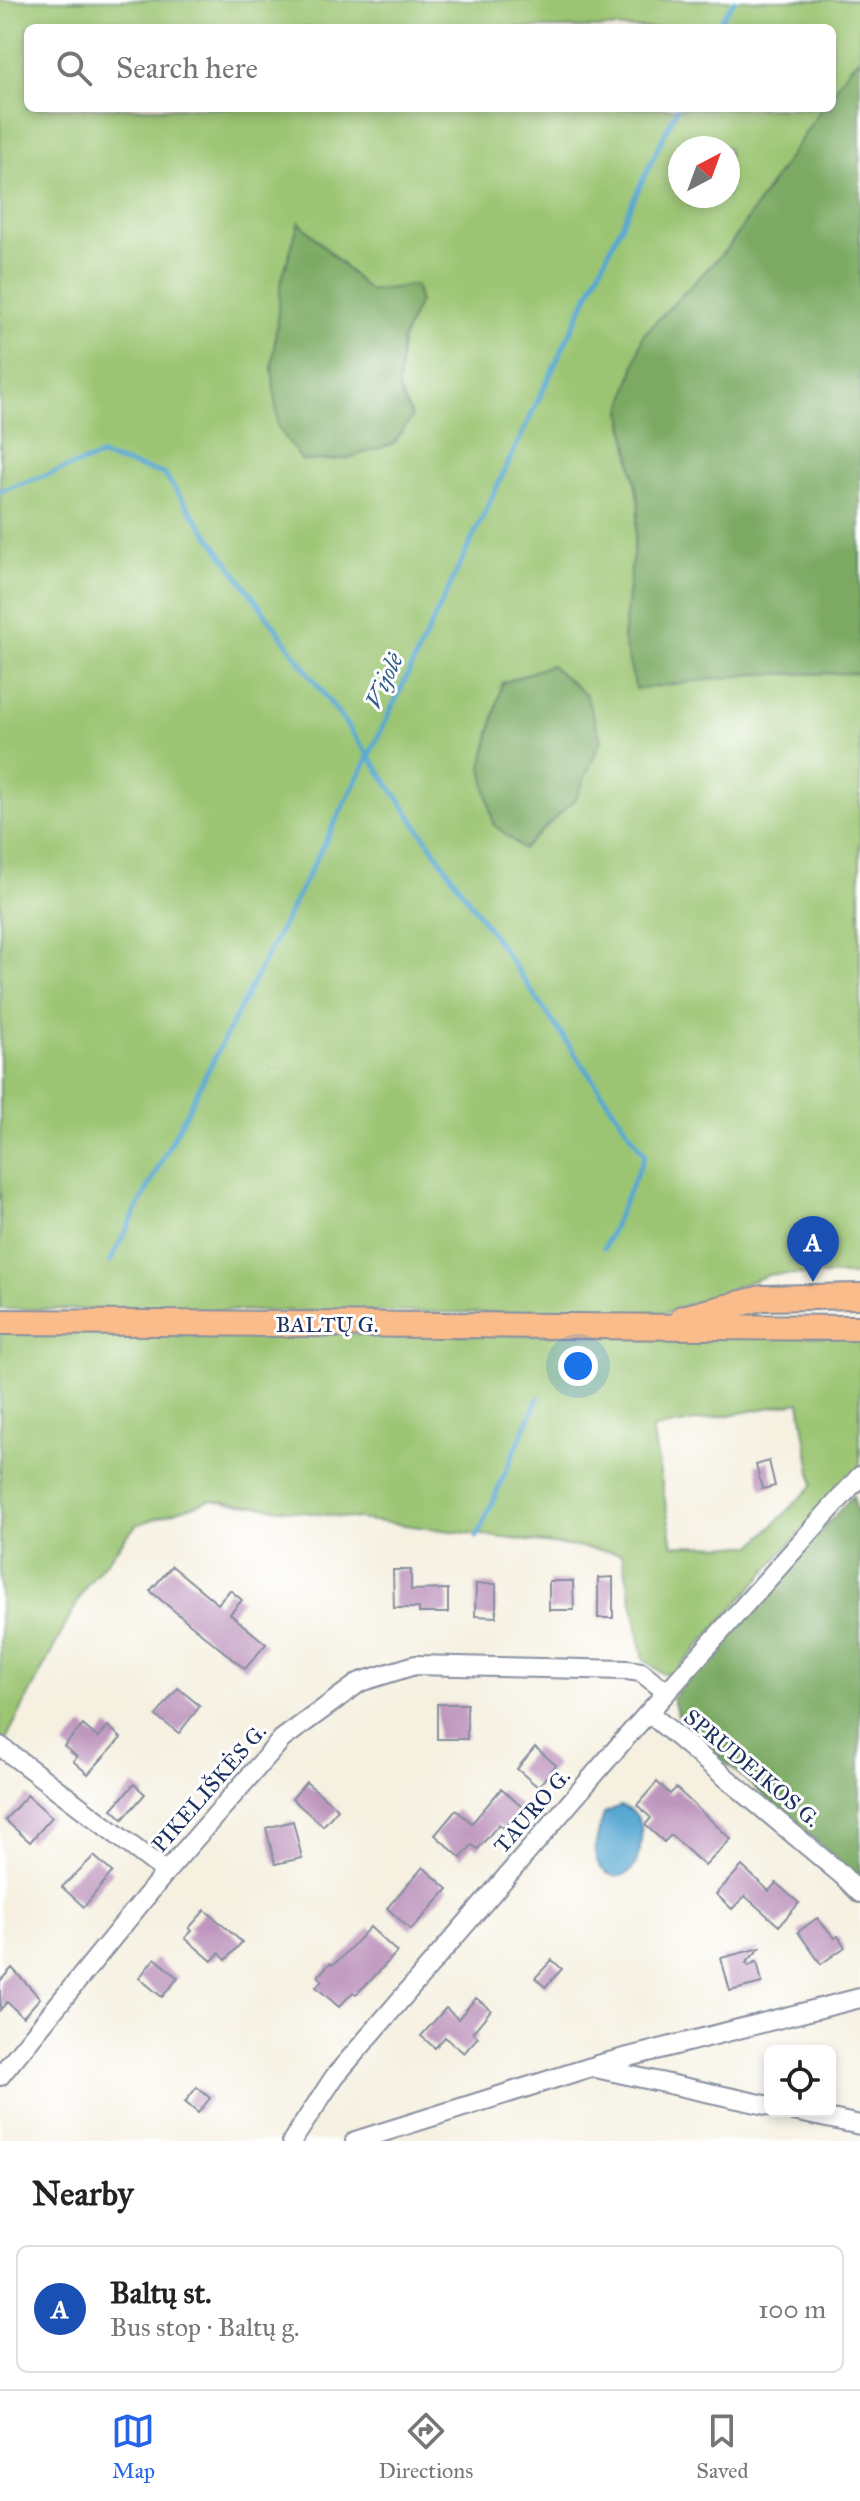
<!DOCTYPE html>
<html lang="en">
<head>
<meta charset="utf-8">
<style>
  body { margin:0; font-family:"IM FELL Great Primer",serif; background:#f2f2f2; color:#222 }
  .controls { position:absolute; right:24px; bottom:24px; display:grid; overflow:hidden; border-radius:12px; box-shadow:0 4px 12px #0003 }
  .controls button { width:72px; height:72px; display:grid; place-items:center; padding:0; border:0; border-bottom:2px solid #e0e0e0; background:#fff; color:#222; font:40px sans-serif }
  .compass { position:absolute; left:668px; top:136px; width:72px; height:72px; border-radius:50%; background:#fff; box-shadow:0 4px 12px #0003; rotate:41deg }
  .you { position:absolute; left:578px; top:1366px; width:28px; height:28px; margin:-20px; border:6px solid #fff; border-radius:50%; background:#1a73e8; box-shadow:0 0 0 12px #1a73e833 }
  .badge { display:grid; place-items:center; width:52px; height:52px; border-radius:50%; background:#2563eb; color:#fff; font-size:26px; font-weight:700 }
  .pin { position:absolute; translate:-50% -66px; filter:drop-shadow(0 2px 4px #0008) }
  .pin::after { content:''; position:absolute; top:42px; width:28px; height:24px; background:inherit; clip-path:polygon(0 0,100% 0,50% 100%) }
  .list { margin:0; padding:0; list-style:none }
  h2 { display:flex; justify-content:space-between; align-items:center; height:104px; margin:0; padding:0 32px; font-size:34px }
  h2 small { font-size:26px; font-weight:400; color:#767676 }
  .list li { display:grid; grid-template-columns:52px 1fr auto; gap:24px; align-items:center; box-sizing:border-box; height:128px; margin:0 16px 16px; padding:0 16px; border:2px solid #e0e0e0; border-radius:12px }
  .list b { display:block; font-size:30px; white-space:nowrap }
  .list p { margin:0; font-size:26px; white-space:nowrap; color:#767676 }
  .list em { font-size:26px; font-style:normal; color:#767676 }
  .icon { flex:none; width:44px; height:44px; fill:none; stroke:currentColor; stroke-width:2; stroke-linecap:round; stroke-linejoin:round }
  .map { position:relative; flex:none; width:860px; height:2141px; overflow:hidden }
  .search { position:absolute; background:#fff; box-shadow:0 4px 12px #0003; left:24px; right:24px; top:24px; height:88px; display:flex; align-items:center; gap:20px; box-sizing:border-box; padding:0 28px; border-radius:12px; color:#767676; font-size:30px }
  .sheet { height:248px; background:#fff }
  nav { display:flex; justify-content:space-around; align-items:center; box-sizing:border-box; height:112px; border-top:2px solid #e0e0e0; background:#fff; font-size:22px; color:#767676 }
  nav a { display:grid; justify-items:center; gap:4px }
  nav .on { color:#2563eb }
  .map>svg:first-child { display:block }
  .green { fill:#9bc572; stroke:#5b7a68; stroke-width:2; fill-rule:evenodd }
  .forest { fill:#7caa64; stroke:#4c6c61; stroke-width:2 }
  .water { fill:#56a7d1; stroke:#386b98; stroke-width:2 }
  .lines { fill:none; stroke-linecap:round; stroke-linejoin:round }
  .stream { stroke:#56a7d1; stroke-width:5 }
  .building { fill:#be95bd }
  .minor-casing { stroke:#88909f; stroke-width:22 }
  .major-casing { stroke:#88909f; stroke-width:28 }
  .minor { stroke:#fff; stroke-width:18 }
  .major { stroke:#fabc8b; stroke-width:24 }
  .labels { text-anchor:middle; dominant-baseline:central; stroke-width:6; stroke-linejoin:round; paint-order:stroke }
  .street-label { font-size:22px; fill:#1b2f5e; stroke:#fff }
  .water-label { font-size:24px; font-style:italic; fill:#335f8c; stroke:#fff }
</style>
</head>
<body>
<div class="map">
<svg width="860" height="2141" viewBox="0 0 860 2141">
  <rect width="100%" height="100%" fill="#fff"/>
  <filter id="ink" filterUnits="userSpaceOnUse"><feTurbulence type="fractalNoise" baseFrequency=".0125" numOctaves="2"/><feDisplacementMap in="SourceGraphic" scale="16" xChannelSelector="R" yChannelSelector="G"/><feConvolveMatrix kernelMatrix="1 2 1 2 8 2 1 2 1" color-interpolation-filters="sRGB"/></filter>
  <filter id="wash" filterUnits="userSpaceOnUse"><feTurbulence type="fractalNoise" baseFrequency=".006" numOctaves="4" result="noise"/><feDisplacementMap in="SourceGraphic" scale="32" xChannelSelector="R" yChannelSelector="G"/><feGaussianBlur stdDeviation="1.8" result="paint"/><feColorMatrix in="noise" values="0 0 0 0 0 0 0 0 0 0 0 0 0 0 0 0 0 1.4 0 .05"/><feComposite in="paint" operator="in"/></filter>
  <g filter="url(#wash)">
    <rect width="100%" height="100%" fill="#f5f0e0"/>
    <path class="green" d="M0 0H860V58L851 66 832 94V28H28V108H822L728 248 643 335 622 411 639 504 623 639 754 674 860 673V1275L771 1274 662 1314 0 1309ZM680 148H728V196H680ZM300 223 369 291 416 286 419 302 402 340 398 388 412 417Z
      M0 1332 860 1337V1466L676 1672 663 1674 644 1660 622 1553 210 1500 136 1525 86 1586 5 1741 0 1738ZM800 1402 813 1485 753 1546 673 1545 652 1429Z"/>
    <path class="forest" d="M860 58V673L754 674 636 689 623 639 639 504 622 411 643 335 728 248 822 108H832C832 88 845 71 860 58Z
      M299 222 369 291 416 285 419 302 402 340 398 388 412 417 393 444 345 459 302 461 278 427 272 368 281 282Z
      M551 665 586 695 601 740 577 797 523 849 493 824 482 767 502 683Z
      M853 1495 860 1524V1879L681 1724 672 1698Z"/>
    <path class="water" d="M620 1806C644 1813 644 1830 639 1851 637 1859 636 1868 628 1873 612 1883 594 1868 595 1850 596 1838 601 1825 604 1813Z"/>
    <g class="lines">
      <path class="stream" d="M715 28 735 0
        M0 491 101 456 164 474 369 756 645 1155 604 1248
        M110 1262 369 756 677 108
        M477 1537 538 1398"/>
    </g>
    <g id="blocks">
      <path class="building" d="M769 1461 775 1486 762 1489 756 1465Z
        M172 1566 218 1604 230 1590 242 1600 230 1614 266 1644 245 1669 150 1591Z
        M393 1570H411V1590L448 1589V1613H419V1608H394Z
        M613 1577V1618H598V1578Z
        M549 1581H573L574 1610H549Z
        M476 1584H496V1617L475 1616Z
        M178 1688 200 1706 179 1733 156 1716Z
        M437 1704H467V1739H437Z
        M83 1725 98 1738 108 1726 121 1738 88 1774 73 1761 77 1757 64 1746Z
        M535 1747 556 1765 538 1787 517 1769Z
        M306 1782 338 1809 323 1826 292 1799Z
        M657 1782 670 1794 676 1788 731 1839 705 1866 671 1835 664 1842 645 1825 651 1818 637 1805Z
        M134 1784 145 1794 123 1819 112 1809Z
        M501 1789 522 1807 504 1828 499 1824 478 1849 472 1845 461 1858 435 1835 456 1810 472 1823Z
        M27 1795 52 1817 30 1842 5 1820Z
        M293 1821 302 1858 275 1864 266 1828Z
        M94 1856 112 1872 84 1907 62 1887Z
        M742 1866 769 1891 776 1883 799 1903 779 1926 745 1896 732 1909 716 1894Z
        M423 1867 448 1889 411 1930 387 1908Z
        M205 1910 242 1942 226 1960 219 1953 212 1961 185 1938 192 1931 189 1928Z
        M817 1918 835 1938 838 1936 845 1947 821 1964 798 1932Z
        M370 1927 397 1952 371 1980 356 1994 353 1992 339 2007 316 1987 322 1980 318 1976 330 1963 333 1965 342 1957Z
        M760 1948 746 1963 749 1966 757 1961 762 1983 730 1991 721 1958Z
        M155 1958 178 1978 162 1997 139 1978Z
        M552 1960 562 1969 545 1987 535 1978Z
        M12 1968 40 1998 23 2017 7 2002 0 2010V1981Z
        M476 1998 491 2010 473 2032 478 2037 464 2053 445 2037 435 2048 421 2036 446 2008 458 2019Z
        M197 2087 210 2098 198 2113 185 2102Z"/>
    </g>
  </g>
  <g filter="url(#ink)">
    <use href="#blocks" fill-opacity="0" stroke="#88909f" stroke-width="2"/>
    <g class="lines">
      <defs>
        <path id="minor" d="M649 1713 842 1875 860 1893
          M0 1746 166 1872
          M597 2065 860 1998
          M0 2076 166 1872 282 1739 360 1682 415 1665 627 1670 641 1672 667 1692
          M794 2111 860 2125
          M292 2141 335 2076 623 1741 860 1476
          M355 2141 591 2067 770 2106"/>
        <path id="major" d="M683 1318 762 1298 860 1296
          M0 1322 860 1328"/>
      </defs>
      <use href="#minor" class="minor-casing"/>
      <use href="#major" class="major-casing"/>
      <use href="#minor" class="minor"/>
      <use href="#major" class="major"/>
    </g>
  </g>
  <g class="labels">
    <g class="street-label">
      <text x="327" y="1324">BALTŲ G.</text>
      <text transform="translate(752 1768) rotate(40)">SPRUDEIKOS G.</text>
      <text transform="translate(209 1788) rotate(-49)">PIKELIŠKĖS G.</text>
      <text transform="translate(532 1811) rotate(-49)">TAURO G.</text>
    </g>
    <g class="water-label">
      <text transform="translate(384 681) rotate(-65)">Vijolė</text>
    </g>
  </g>
</svg>
<div class="controls">
<button><svg class="icon" aria-label="locate" viewBox="0 0 24 24"><circle cx="12" cy="12" r="6"/><path d="M12 2v4M12 18v4M2 12h4M18 12h4"/></svg></button>
</div>
<svg class="compass" viewBox="-18 -18 36 36"><path d="M0-13l5 13h-10z" fill="#e53935"/><path d="M0 13l5-13h-10z" fill="#767676"/></svg>
<div class="you"></div>
<div class="pin badge" style="left:813px;top:1282px;background:#1a4fb4">A</div>
<div class="search"><svg class="icon" aria-label="search" viewBox="0 0 24 24"><circle cx="10" cy="10" r="6"/><path d="M15 15l6 6"/></svg>Search here</div>
</div>
<section class="sheet">
<h2>Nearby<small></small></h2>
<ul class="list">
<li><span class="badge" style="background:#1a4fb4">A</span><div><b>Baltų st.</b><p>Bus stop · Baltų g.</p></div><em>100 m</em></li>
</ul>
</section>
<nav>
<a class="on"><svg class="icon" aria-label="map" viewBox="0 0 24 24"><path d="M3 6l6-2 6 2 6-2v14l-6 2-6-2-6 2zM9 4v14M15 6v14"/></svg>Map</a>
<a><svg class="icon" aria-label="directions" viewBox="0 0 24 24"><path d="M12 3l9 9-9 9-9-9zM9 14v-3h6M13 9l2 2-2 2"/></svg>Directions</a>
<a><svg class="icon" aria-label="saved" viewBox="0 0 24 24"><path d="M7 4h10v16l-5-4-5 4z"/></svg>Saved</a>
</nav>
</body>
</html>
